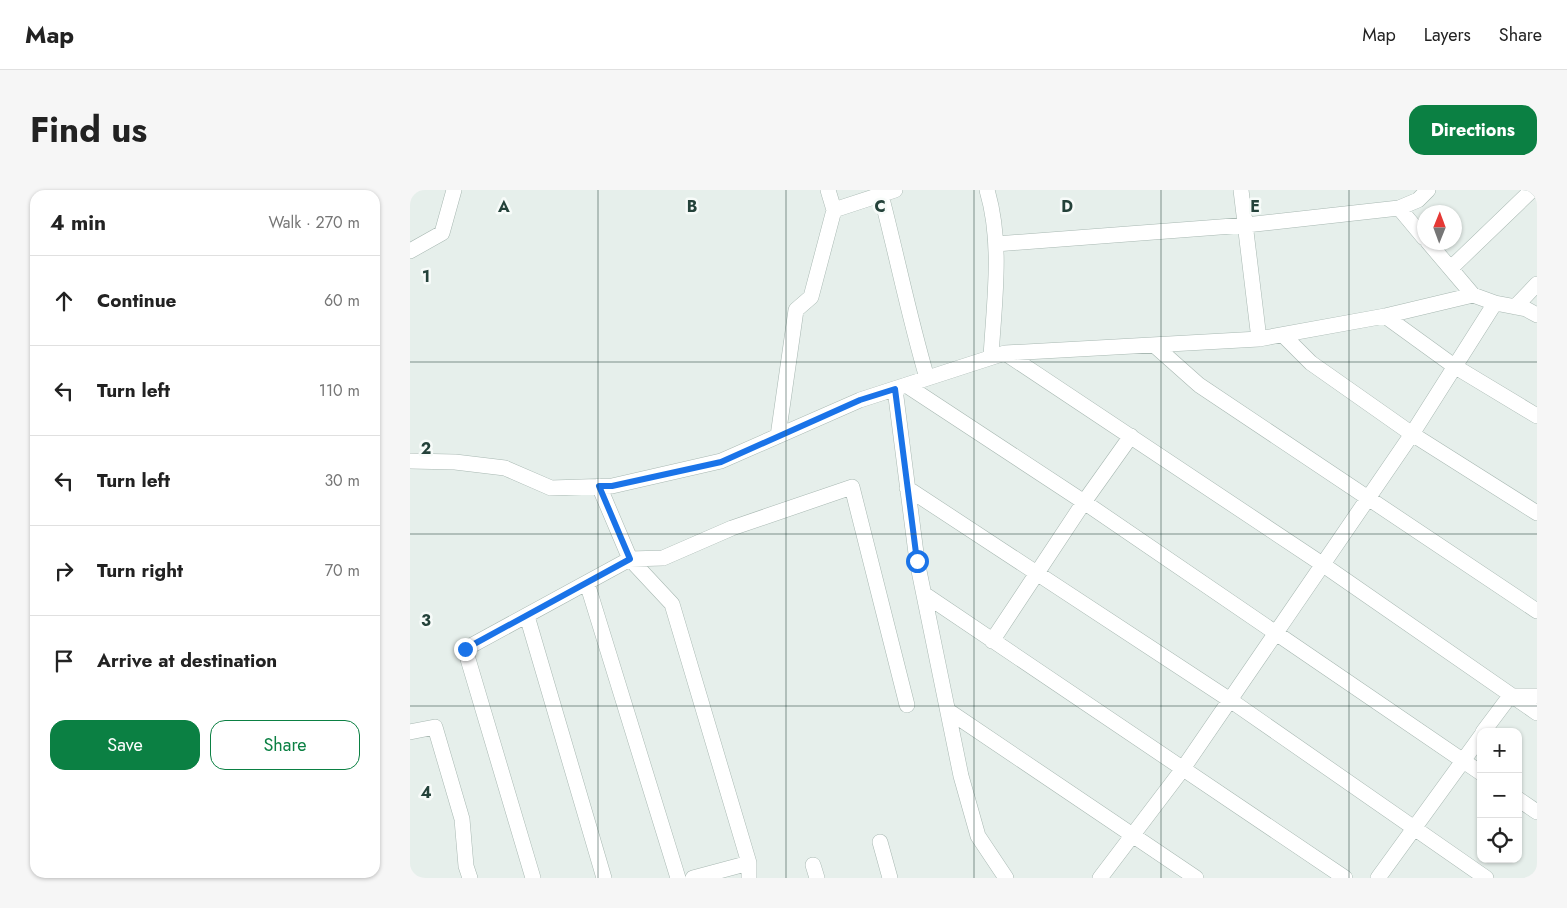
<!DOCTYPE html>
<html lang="en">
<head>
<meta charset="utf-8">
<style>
  body { margin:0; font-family:Jost,sans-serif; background:#f6f6f6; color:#222 }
  .controls { position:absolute; right:15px; bottom:15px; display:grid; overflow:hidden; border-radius:10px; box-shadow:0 1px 4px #0004 }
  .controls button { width:45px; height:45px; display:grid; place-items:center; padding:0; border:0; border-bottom:1px solid #e0e0e0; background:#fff; color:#222; font:25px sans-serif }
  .compass { position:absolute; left:1007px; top:15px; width:45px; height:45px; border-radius:50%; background:#fff; box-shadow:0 1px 4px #0004; rotate:1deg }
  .stop { position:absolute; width:15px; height:15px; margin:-11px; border:4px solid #1a73e8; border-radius:50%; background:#fff }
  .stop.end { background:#1a73e8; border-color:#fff; box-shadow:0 1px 5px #0008 }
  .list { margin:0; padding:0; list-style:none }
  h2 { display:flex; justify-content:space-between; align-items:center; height:65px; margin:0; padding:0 20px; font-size:21px }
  h2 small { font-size:16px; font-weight:400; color:#767676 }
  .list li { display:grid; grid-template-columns:32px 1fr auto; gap:15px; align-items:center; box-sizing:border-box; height:90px; padding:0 20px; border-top:1px solid #e0e0e0 }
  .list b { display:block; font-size:19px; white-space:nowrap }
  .list em { font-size:16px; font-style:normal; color:#767676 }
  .actions { display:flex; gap:10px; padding:15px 20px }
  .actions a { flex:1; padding:11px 0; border:1px solid #0b8043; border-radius:15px; text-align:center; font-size:18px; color:#0b8043 }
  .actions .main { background:#0b8043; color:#fff }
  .icon { flex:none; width:28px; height:28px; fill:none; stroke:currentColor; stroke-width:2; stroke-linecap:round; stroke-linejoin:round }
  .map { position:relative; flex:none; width:1127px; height:688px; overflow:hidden; border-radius:15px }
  header { display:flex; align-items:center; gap:30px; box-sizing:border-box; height:70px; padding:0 25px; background:#fff; border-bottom:1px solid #e0e0e0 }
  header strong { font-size:24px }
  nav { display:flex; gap:28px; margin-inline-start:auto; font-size:18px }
  .intro { display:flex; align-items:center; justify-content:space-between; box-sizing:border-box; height:120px; padding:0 30px }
  h1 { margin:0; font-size:35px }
  .button { padding:12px 22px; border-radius:15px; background:#0b8043; color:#fff; font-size:18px; font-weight:700 }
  main { display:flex; gap:30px; padding:0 30px }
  aside { flex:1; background:#fff; border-radius:15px; box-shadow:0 1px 4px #0004 }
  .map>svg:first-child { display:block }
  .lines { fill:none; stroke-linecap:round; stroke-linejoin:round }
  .minor-casing { stroke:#a8b8b2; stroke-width:16 }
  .minor { stroke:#fff; stroke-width:15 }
  .route { stroke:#1a73e8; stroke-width:6 }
  .grid { fill:none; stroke:#24423a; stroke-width:1; stroke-opacity:0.55 }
  .grid-label { font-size:16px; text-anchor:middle; font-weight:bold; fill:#24423a; stroke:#f7fbf9; stroke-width:5; stroke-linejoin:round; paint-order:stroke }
</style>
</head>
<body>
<header>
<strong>Map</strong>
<nav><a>Map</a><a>Layers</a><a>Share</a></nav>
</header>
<div class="intro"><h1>Find us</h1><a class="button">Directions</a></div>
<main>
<aside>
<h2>4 min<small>Walk · 270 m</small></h2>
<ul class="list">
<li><svg class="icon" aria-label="ahead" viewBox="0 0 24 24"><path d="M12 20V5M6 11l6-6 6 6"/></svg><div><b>Continue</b></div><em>60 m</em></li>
<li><svg class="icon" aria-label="left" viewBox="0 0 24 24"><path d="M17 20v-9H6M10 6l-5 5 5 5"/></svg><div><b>Turn left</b></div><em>110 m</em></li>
<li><svg class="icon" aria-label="left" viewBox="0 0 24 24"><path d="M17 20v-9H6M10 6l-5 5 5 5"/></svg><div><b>Turn left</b></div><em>30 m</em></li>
<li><svg class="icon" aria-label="right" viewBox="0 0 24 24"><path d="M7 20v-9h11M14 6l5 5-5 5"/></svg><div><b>Turn right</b></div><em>70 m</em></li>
<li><svg class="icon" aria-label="arrive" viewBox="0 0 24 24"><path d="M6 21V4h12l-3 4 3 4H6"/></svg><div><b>Arrive at destination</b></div></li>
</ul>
<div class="actions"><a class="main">Save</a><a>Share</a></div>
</aside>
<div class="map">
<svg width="1127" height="688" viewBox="0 0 1127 688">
  <rect width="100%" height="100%" fill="#e6efeb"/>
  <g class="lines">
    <defs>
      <path id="minor" d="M577 0C593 54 584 112 581 167
        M831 0 849 149
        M471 5C487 66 499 127 517 188
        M989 18 1014 48
        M424 20 485 0
        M1018 52 1063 105
        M586 54 836 35 989 18 1008 10 1018 0
        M0 61 32 43 44 0
        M1041 78 1122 0
        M1105 117 1127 94
        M975 126 1044 176 1127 226
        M873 145 901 173 1002 244 1127 323
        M744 155 789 195 1127 421
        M595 163 912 374 1127 523
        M496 195 674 312 1071 583
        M485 199 507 371 551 586 568 646 596 688
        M368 246 386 120 401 107 424 20 418 0
        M0 271 45 272 95 278 141 298 202 296 311 271 450 210 595 163 849 149 975 126 1063 105 1085 113 1116 119 1127 125
        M189 296 220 369 262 414 339 673V688
        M497 298 820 510 1076 688
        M177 393 268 688
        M514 404 935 688
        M117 426 194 688
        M582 451 674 312 721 246
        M540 522 786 688
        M0 542 25 537 52 629 56 676 60 688
        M1073 542 1100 506H1127
        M1108 609 1127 622
        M470 652 480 688
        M403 675 407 688
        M123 688 55 459 220 369 253 368 322 338 442 297 497 515
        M283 688 339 673
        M690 688 772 580 1002 244 1085 113
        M968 688 1071 546"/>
    </defs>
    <use href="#minor" class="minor-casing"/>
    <use href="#minor" class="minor"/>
  </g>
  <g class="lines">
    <path class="route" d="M55 459 220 369 189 296H202L311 272 450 210 485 199 507 371"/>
  </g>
  <path class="grid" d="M188 0V688M376 0V688M564 0V688M751 0V688M939 0V688M0 172H1127M0 344H1127M0 516H1127"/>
  <g class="grid-label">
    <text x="94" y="22">A</text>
    <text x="282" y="22">B</text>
    <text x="470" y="22">C</text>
    <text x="657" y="22">D</text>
    <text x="845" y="22">E</text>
    <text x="16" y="92">1</text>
    <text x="16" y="264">2</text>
    <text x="16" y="436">3</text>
    <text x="16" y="608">4</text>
  </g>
</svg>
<div class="controls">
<button>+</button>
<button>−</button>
<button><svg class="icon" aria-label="locate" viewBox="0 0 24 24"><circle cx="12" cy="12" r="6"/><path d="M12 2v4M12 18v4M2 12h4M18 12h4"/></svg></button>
</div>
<svg class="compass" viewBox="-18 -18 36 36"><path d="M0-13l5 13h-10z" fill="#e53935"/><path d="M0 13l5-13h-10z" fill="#767676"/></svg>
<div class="stop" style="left:507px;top:371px"></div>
<div class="stop end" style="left:55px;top:459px"></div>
</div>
</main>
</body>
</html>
